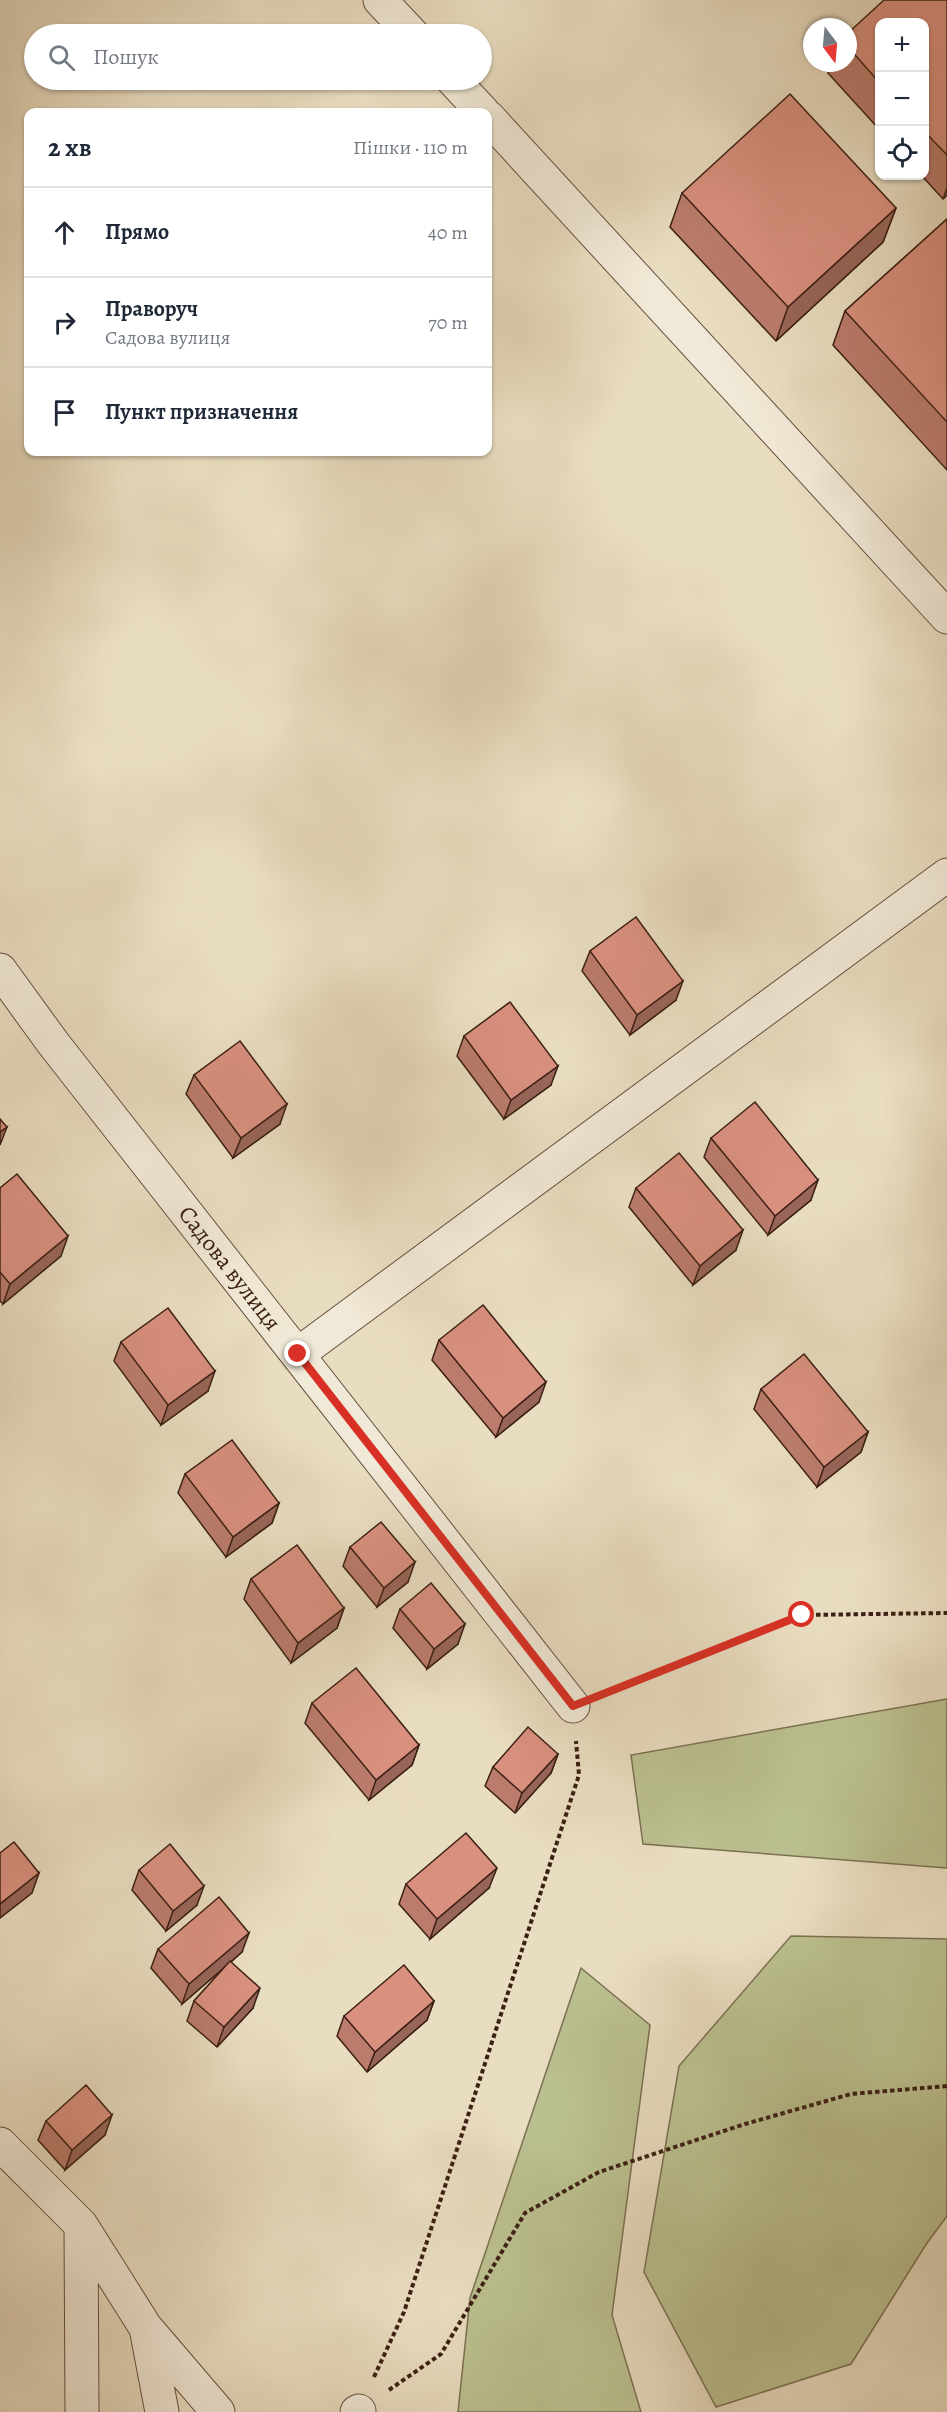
<!DOCTYPE html>
<html lang="uk">
<head>
<meta charset="utf-8">
<style>
  body { margin:0; font-family:Alegreya,serif; background:#f6f6f7; color:#1f2937 }
  .controls { position:absolute; right:18px; top:18px; display:grid; overflow:hidden; border-radius:12px; box-shadow:0 2px 4px #0004 }
  .controls button { width:54px; height:54px; display:grid; place-items:center; padding:0; border:0; border-bottom:2px solid #e0e1e3; background:#fff; color:#1f2937; font:30px sans-serif }
  .compass { position:absolute; left:803px; top:18px; width:54px; height:54px; border-radius:50%; background:#fff; box-shadow:0 2px 4px #0004; rotate:164deg }
  .stop { position:absolute; width:18px; height:18px; margin:-14px; border:4px solid #d93025; border-radius:50%; background:#fff }
  .stop.end { background:#d93025; border-color:#fff; box-shadow:0 2px 6px #0008 }
  .list { margin:0; padding:0; list-style:none }
  h2 { display:flex; justify-content:space-between; align-items:center; height:78px; margin:0; padding:0 24px; font-size:26px }
  h2 small { font-size:20px; font-weight:400; color:#747a83 }
  .list li { display:grid; grid-template-columns:39px 1fr auto; gap:18px; align-items:center; box-sizing:border-box; height:90px; padding:0 24px; border-top:2px solid #e0e1e3 }
  .list b { display:block; font-size:22px; white-space:nowrap }
  .list p { margin:0; font-size:20px; white-space:nowrap; color:#747a83 }
  .list em { font-size:20px; font-style:normal; color:#747a83 }
  .icon { flex:none; width:33px; height:33px; fill:none; stroke:currentColor; stroke-width:2; stroke-linecap:round; stroke-linejoin:round }
  .map { position:relative; flex:none; width:947px; height:2412px; overflow:hidden }
  .search { position:absolute; background:#fff; box-shadow:0 2px 4px #0004; left:24px; top:24px; width:468px; height:66px; display:flex; align-items:center; gap:15px; box-sizing:border-box; padding:0 21px; border-radius:33px; color:#747a83; font-size:22px }
  .panel { position:absolute; background:#fff; box-shadow:0 2px 4px #0004; left:24px; top:108px; width:468px; height:348px; border-radius:12px }
  .map>svg:first-child { display:block }
  .green { fill:#bbc090; stroke:#7c7052; stroke-width:1.5 }
  .lines { fill:none; stroke-linecap:round; stroke-linejoin:round }
  .street-casing { stroke:#674f3f; stroke-width:35 }
  .path { stroke:#3c2014; stroke-width:4; stroke-dasharray:4.5 3; stroke-linecap:butt }
  .street { stroke:#f1e9d7; stroke-width:33 }
  .wall { fill:#bb7c6d; stroke:#3c2014; stroke-width:1.5 }
  .shaded-wall { fill:#986559; stroke:#3c2014; stroke-width:1.5 }
  .building { fill:#d9907f; stroke:#3c2014; stroke-width:1.5 }
  .route { stroke:#d93025; stroke-width:8 }
  .labels { text-anchor:middle; dominant-baseline:central; stroke-width:4.5; stroke-linejoin:round; paint-order:stroke }
  .street-label { font-size:24px; fill:#3c2014; stroke:#f1e9d7 }
</style>
</head>
<body>
<div class="map">
<svg width="947" height="2412" viewBox="0 0 947 2412">
  <rect width="100%" height="100%" fill="#e9ddc1"/>
  <filter id="stains"><feTurbulence type="fractalNoise" baseFrequency=".00333" numOctaves="4"/><feColorMatrix values="0 0 0 0 .2 0 0 0 0 .09 0 0 0 0 .02 0 0 0 .5 -.17"/></filter>
  <radialGradient id="worn" r=".72"><stop offset=".6" stop-color="#630" stop-opacity="0"/><stop offset="1" stop-color="#630" stop-opacity=".3"/></radialGradient>
  <path class="green" d="M947 1699V1868L643 1844 631 1755Z
    M791 1936 947 1939V2216L927 2243 851 2364 716 2407 644 2272 679 2066Z
    M581 1968 650 2025 612 2315 641 2412H458L470 2298Z"/>
  <g class="lines">
    <defs>
      <path id="street" d="M380 0 412 34
        M453 80 483 112
        M488 117 947 617
        M0 970 53 1043 573 1706
        M298 1354 947 875
        M0 2144 81 2225 146 2328 162 2412
        M81 2225 82 2412
        M147 2329 218 2412
        M357 2412 359 2411"/>
    </defs>
    <use href="#street" class="street-casing"/>
    <path class="path" d="M606 1693 802 1615 947 1613
      M374 2377 404 2312 579 1775 576 1741
      M389 2390 441 2354 525 2213 599 2172 745 2124 851 2094 947 2086"/>
    <use href="#street" class="street"/>
  </g>
  <path class="wall" d="M947 0V195L943 199 922 176H924V22H879V129L828 73 832 63H848V33Z
    M682 193 896 208 883 242 776 341 670 227Z
    M947 219V470L833 345 845 311Z
    M590 951 676 1000 630 1035 582 971Z
    M464 1036 551 1085 504 1119 457 1056Z
    M194 1075 280 1124 233 1158 186 1094Z
    M711 1138 811 1200 768 1235 704 1157Z
    M0 1188 61 1256 3 1304 0 1301Z
    M636 1188 736 1250 693 1285 629 1207Z
    M439 1340 539 1402 496 1437 432 1360Z
    M121 1342 208 1391 161 1425 114 1361Z
    M761 1389 868 1432 861 1452 817 1487 754 1409Z
    M185 1474 279 1503 272 1523 226 1557 178 1493Z
    M350 1547 408 1582 377 1607 343 1566Z
    M251 1579 344 1608 337 1628 291 1663 244 1599Z
    M400 1609 458 1644 427 1669 393 1628Z
    M312 1703 419 1745 412 1765 369 1800 305 1723Z
    M558 1754 551 1773 515 1813 485 1786 493 1767Z
    M139 1870 197 1905 166 1931 132 1890Z
    M406 1884 489 1888 430 1939 399 1904Z
    M158 1949 242 1952 231 1962 253 2008 217 2047 187 2021 194 2001 227 1965 182 2004 151 1968Z
    M434 2001 427 2020 367 2072 337 2036 344 2016Z
    M46 2121 105 2135 65 2170 38 2140Z"/>
  <path class="shaded-wall" d="M947 188V195L943 199Z
    M896 208 883 242 776 341 788 307Z
    M683 981 676 1000 630 1035 637 1015Z
    M558 1066 551 1085 504 1119 511 1100Z
    M287 1104 280 1124 233 1158 241 1138Z
    M7 1127 0 1145V1132Z
    M818 1180 811 1200 768 1235 775 1216Z
    M743 1230 736 1250 693 1285 700 1266Z
    M68 1236 61 1256 3 1304 10 1284Z
    M215 1371 208 1391 161 1425 168 1405Z
    M546 1382 539 1402 496 1437 503 1418Z
    M868 1432 861 1452 817 1487 824 1467Z
    M279 1503 272 1523 226 1557 233 1537Z
    M415 1562 408 1582 377 1607 384 1588Z
    M344 1608 337 1628 291 1663 298 1643Z
    M465 1624 458 1644 427 1669 434 1649Z
    M419 1745 412 1765 369 1800 376 1780Z
    M558 1754 551 1773 515 1813 522 1793Z
    M497 1868 489 1888 430 1939 437 1919Z
    M39 1873 32 1893 0 1918V1904Z
    M204 1886 197 1905 166 1931 173 1911Z
    M249 1933 242 1952 182 2004 189 1984Z
    M260 1988 253 2008 217 2047 224 2027Z
    M434 2001 427 2020 367 2072 375 2052Z
    M112 2115 105 2135 65 2170 72 2150Z"/>
  <path class="building" d="M884 0H947V155L924 131V22H879V82L848 47V33Z
    M790 94 896 208 788 307 682 193Z
    M947 219V422L845 311Z
    M636 917 683 981 637 1015 590 951Z
    M510 1002 558 1066 511 1100 464 1036Z
    M240 1041 287 1104 241 1138 194 1075Z
    M755 1102 818 1180 775 1216 711 1138Z
    M0 1119 7 1127 0 1132Z
    M679 1153 743 1230 700 1266 636 1188Z
    M17 1174 68 1236 10 1284 0 1272V1188Z
    M483 1305 546 1382 503 1418 439 1340Z
    M168 1308 215 1371 168 1405 121 1342Z
    M804 1354 868 1432 824 1467 761 1389Z
    M232 1440 279 1503 233 1537 185 1474Z
    M381 1522 415 1562 384 1588 350 1547Z
    M297 1545 344 1608 298 1643 251 1579Z
    M431 1583 465 1624 434 1649 400 1609Z
    M356 1668 419 1745 376 1780 312 1703Z
    M528 1727 558 1754 522 1793 493 1767Z
    M466 1833 497 1868 437 1919 406 1884Z
    M14 1842 39 1873 0 1904V1853Z
    M170 1844 204 1886 173 1911 139 1870Z
    M219 1897 249 1933 189 1984 158 1949Z
    M230 1961 260 1988 224 2027 194 2001Z
    M404 1965 434 2001 375 2052 344 2016Z
    M86 2085 112 2115 72 2150 46 2121Z"/>
  <g class="lines">
    <path class="route" d="M298 1354 573 1706 802 1615"/>
  </g>
  <g class="labels">
    <g class="street-label">
      <text transform="translate(230 1268) rotate(52)">Садова вулиця</text>
    </g>
  </g>
  <rect width="100%" height="100%" filter="url(#stains)"/>
  <rect width="100%" height="100%" fill="url(#worn)"/>
</svg>
<div class="controls">
<button>+</button>
<button>−</button>
<button><svg class="icon" aria-label="locate" viewBox="0 0 24 24"><circle cx="12" cy="12" r="6"/><path d="M12 2v4M12 18v4M2 12h4M18 12h4"/></svg></button>
</div>
<svg class="compass" viewBox="-18 -18 36 36"><path d="M0-13l5 13h-10z" fill="#e53935"/><path d="M0 13l5-13h-10z" fill="#747a83"/></svg>
<div class="stop" style="left:802px;top:1615px"></div>
<div class="stop end" style="left:298px;top:1354px"></div>
<div class="search"><svg class="icon" aria-label="search" viewBox="0 0 24 24"><circle cx="10" cy="10" r="6"/><path d="M15 15l6 6"/></svg>Пошук</div>
<section class="panel">
<h2>2 хв<small>Пішки · 110 m</small></h2>
<ul class="list">
<li><svg class="icon" aria-label="ahead" viewBox="0 0 24 24"><path d="M12 20V5M6 11l6-6 6 6"/></svg><div><b>Прямо</b></div><em>40 m</em></li>
<li><svg class="icon" aria-label="right" viewBox="0 0 24 24"><path d="M7 20v-9h11M14 6l5 5-5 5"/></svg><div><b>Праворуч</b><p>Садова вулиця</p></div><em>70 m</em></li>
<li><svg class="icon" aria-label="arrive" viewBox="0 0 24 24"><path d="M6 21V4h12l-3 4 3 4H6"/></svg><div><b>Пункт призначення</b></div></li>
</ul>
</section>
</div>
</body>
</html>
